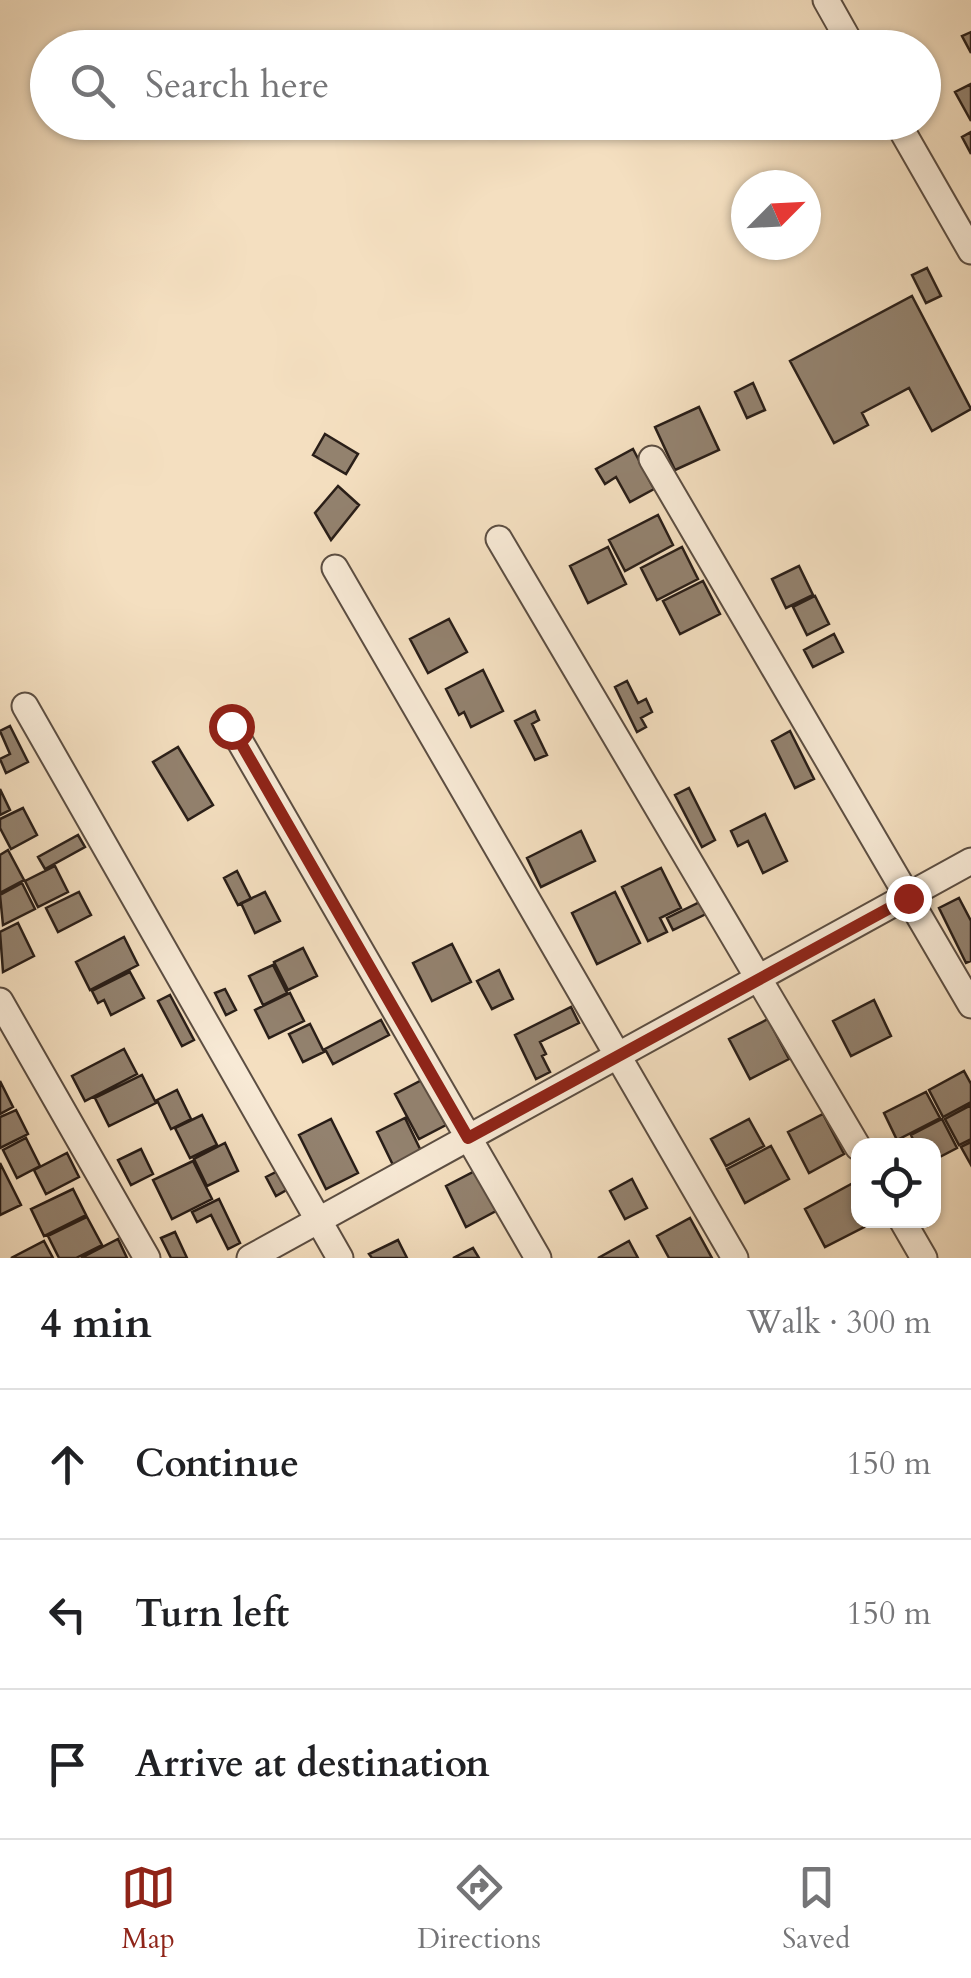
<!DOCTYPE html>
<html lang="en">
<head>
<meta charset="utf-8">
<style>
  body { margin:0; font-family:Cardo,serif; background:#f2f2f2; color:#202124 }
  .controls { position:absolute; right:30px; bottom:30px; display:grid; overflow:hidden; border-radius:20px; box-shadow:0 2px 8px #0004 }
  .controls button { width:90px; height:90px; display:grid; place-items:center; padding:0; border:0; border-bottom:2px solid #e0e0e0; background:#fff; color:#202124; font:50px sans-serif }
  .compass { position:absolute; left:731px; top:170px; width:90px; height:90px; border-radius:50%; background:#fff; box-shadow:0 2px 8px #0004; rotate:66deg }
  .stop { position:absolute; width:30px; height:30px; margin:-22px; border:8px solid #8f2418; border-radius:50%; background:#fff }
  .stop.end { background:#8f2418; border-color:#fff; box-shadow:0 2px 10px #0008 }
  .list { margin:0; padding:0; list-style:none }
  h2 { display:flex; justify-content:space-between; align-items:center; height:130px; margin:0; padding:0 40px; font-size:42px }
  h2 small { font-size:32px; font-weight:400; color:#757577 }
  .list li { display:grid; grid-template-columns:65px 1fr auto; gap:30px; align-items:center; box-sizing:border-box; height:150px; padding:0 40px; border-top:2px solid #e0e0e0 }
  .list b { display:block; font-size:38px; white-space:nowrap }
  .list em { font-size:32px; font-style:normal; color:#757577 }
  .icon { flex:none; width:55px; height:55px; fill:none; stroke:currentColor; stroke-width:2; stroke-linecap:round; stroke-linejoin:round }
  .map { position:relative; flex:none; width:971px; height:1258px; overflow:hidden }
  .search { position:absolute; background:#fff; box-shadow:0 2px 8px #0004; left:30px; right:30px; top:30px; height:110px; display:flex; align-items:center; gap:25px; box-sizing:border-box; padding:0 35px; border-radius:55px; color:#757577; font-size:38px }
  .sheet { height:580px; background:#fff }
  nav { display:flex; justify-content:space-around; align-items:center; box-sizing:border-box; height:140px; border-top:2px solid #e0e0e0; background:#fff; font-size:28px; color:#757577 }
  nav a { display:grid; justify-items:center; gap:5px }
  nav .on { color:#8f2418 }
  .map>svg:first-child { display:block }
  .building { fill:#93826f; stroke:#291e18; stroke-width:2.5 }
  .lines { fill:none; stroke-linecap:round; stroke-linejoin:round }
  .minor-casing { stroke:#5c4e42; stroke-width:29 }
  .minor { stroke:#f8ead6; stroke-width:25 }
  .route { stroke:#8f2418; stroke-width:12 }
</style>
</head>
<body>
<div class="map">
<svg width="971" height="1258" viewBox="0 0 971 1258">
  <rect width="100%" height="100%" fill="#f4dfc0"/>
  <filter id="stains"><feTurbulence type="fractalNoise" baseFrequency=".002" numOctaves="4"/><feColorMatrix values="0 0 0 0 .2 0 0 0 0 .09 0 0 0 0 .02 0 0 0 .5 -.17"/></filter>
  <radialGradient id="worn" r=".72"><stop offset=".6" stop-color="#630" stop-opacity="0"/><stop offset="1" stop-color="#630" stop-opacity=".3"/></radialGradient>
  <path class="building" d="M971 32V53L962 36Z
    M971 84V121L955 92Z
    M971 132V154L962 137Z
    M927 268 941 296 926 303 912 275Z
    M912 296 971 409 932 431 909 388 862 413 868 425 834 443 790 361Z
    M753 383 765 410 747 418 735 392Z
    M699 407 719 450 675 470 655 427Z
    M325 434 358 454 346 474 313 455Z
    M633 449 654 489 630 502 616 477 605 484 596 469Z
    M338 486 359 505 331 540 315 513Z
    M658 515 673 545 625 571 609 540Z
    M608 547 626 584 588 603 570 566Z
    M682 547 698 579 657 600 641 568Z
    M799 566 813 595 786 608 772 579Z
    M703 581 720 614 680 634 663 601Z
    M815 596 829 624 807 635 793 607Z
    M449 619 467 652 428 673 410 639Z
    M834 634 843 652 813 667 804 650Z
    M483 670 503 711 471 727 464 712 459 715 446 689Z
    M627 681 638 703 646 699 652 712 641 718 646 727 637 732 615 687Z
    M535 711 539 720 532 724 547 755 535 760 515 721Z
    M10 726 28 762 6 773 0 759 10 754 0 731Z
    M790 731 814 779 795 788 772 741Z
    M178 747 213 805 188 820 153 762Z
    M689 788 715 840 702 847 675 795Z
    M0 789 10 810 0 815Z
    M23 808 37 835 11 849 0 828V819Z
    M765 814 787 861 763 873 748 841 738 846 731 831Z
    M581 831 595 861 541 887 527 858Z
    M78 835 85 847 45 869 38 857Z
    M8 850 24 880 0 893V855Z
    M55 866 68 892 38 907 25 881Z
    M661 868 681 908 660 918 667 932 648 941 622 887Z
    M237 871 251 899 238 905 224 878Z
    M22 883 35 909 3 925 0 895Z
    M79 892 91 915 58 932 46 908Z
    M265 892 280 921 255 933 241 903Z
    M615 892 640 943 597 964 572 913Z
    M959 898 971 921V961L966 963 939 908Z
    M702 901 708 913 673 930 667 918Z
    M18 923 34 956 3 972 0 932Z
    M124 937 138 965 90 990 76 962Z
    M452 944 471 982 432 1001 413 963Z
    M303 948 317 976 288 990 274 962Z
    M273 965 287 993 263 1005 249 976Z
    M499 970 513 999 492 1009 477 981Z
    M130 972 144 998 111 1015 104 1000 98 1003 92 991Z
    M225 989 236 1010 226 1015 215 993Z
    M290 993 304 1021 269 1038 255 1010Z
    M170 995 194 1040 182 1046 158 1001Z
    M874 1000 891 1036 851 1056 833 1021Z
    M571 1007 579 1023 540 1042 546 1054 542 1056 550 1072 536 1079 515 1035Z
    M768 1019 789 1059 750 1079 729 1039Z
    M381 1020 389 1035 333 1064 325 1049Z
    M310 1024 324 1052 303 1062 289 1034Z
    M124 1049 137 1074 85 1101 72 1076Z
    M964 1071 971 1084V1102L943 1117 929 1090Z
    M142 1075 156 1103 109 1126 95 1098Z
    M422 1080 446 1125 419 1139 395 1094Z
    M0 1081 13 1107 0 1114Z
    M177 1090 191 1119 171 1129 157 1100Z
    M926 1092 940 1118 897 1140 884 1113Z
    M971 1105V1139L959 1145 945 1119Z
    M16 1110 28 1134 0 1148V1117Z
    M823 1114 844 1154 809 1173 788 1132Z
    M202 1115 217 1145 190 1158 175 1128Z
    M405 1118 421 1151 393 1165 377 1132Z
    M331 1119 358 1173 326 1189 299 1135Z
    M749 1119 764 1146 726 1166 711 1139Z
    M942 1119 957 1148 934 1160V1146H916L911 1135Z
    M26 1138 40 1166 17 1178 3 1150Z
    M971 1142V1165L961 1147Z
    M225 1143 238 1171 207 1186 194 1159Z
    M771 1146 789 1179 745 1203 727 1169Z
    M141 1149 153 1174 131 1185 118 1160Z
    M67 1153 79 1177 46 1194 34 1170Z
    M193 1161 212 1199 172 1219 153 1180Z
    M0 1163 21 1205 0 1215Z
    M280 1170 290 1188 276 1196 266 1177Z
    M475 1171 496 1211 466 1227 446 1186Z
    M632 1179 647 1208 625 1219 610 1191Z
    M855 1182 858 1189V1220L876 1221 825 1247 805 1209Z
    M73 1189 86 1215 44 1236 31 1209Z
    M219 1199 240 1243 228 1249 211 1215 197 1222 192 1212Z
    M87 1217 102 1245 76 1258H59L48 1236Z
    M690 1218 712 1258H669L657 1236Z
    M175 1232 187 1258H171L161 1238Z
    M118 1239 127 1258H81Z
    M398 1240 407 1258H372L369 1254Z
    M44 1241 53 1258H11Z
    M629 1241 638 1258H598Z
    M473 1248 479 1258H453Z"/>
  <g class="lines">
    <defs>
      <path id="minor" d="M826 0 853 48
        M897 122 971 251
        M652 459 971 1005
        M499 539 858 1147
        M335 568 735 1258
        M25 706 340 1258
        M231 726 538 1258
        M0 1001 147 1258
        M902 1220 924 1258
        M250 1258 971 861"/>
    </defs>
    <use href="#minor" class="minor-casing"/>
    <use href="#minor" class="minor"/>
  </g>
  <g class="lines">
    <path class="route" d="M231 726 468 1138 908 898"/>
  </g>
  <rect width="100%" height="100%" filter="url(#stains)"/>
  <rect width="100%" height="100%" fill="url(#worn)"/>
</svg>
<div class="controls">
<button><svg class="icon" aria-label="locate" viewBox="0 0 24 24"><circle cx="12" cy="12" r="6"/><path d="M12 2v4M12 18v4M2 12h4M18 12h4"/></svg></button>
</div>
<svg class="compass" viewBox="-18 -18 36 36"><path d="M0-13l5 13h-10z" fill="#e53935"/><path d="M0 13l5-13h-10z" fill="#757577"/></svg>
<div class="stop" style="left:231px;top:726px"></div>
<div class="stop end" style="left:908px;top:898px"></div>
<div class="search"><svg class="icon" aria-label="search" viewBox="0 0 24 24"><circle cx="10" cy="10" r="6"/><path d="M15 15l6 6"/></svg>Search here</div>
</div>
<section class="sheet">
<h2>4 min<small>Walk · 300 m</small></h2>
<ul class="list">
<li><svg class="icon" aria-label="ahead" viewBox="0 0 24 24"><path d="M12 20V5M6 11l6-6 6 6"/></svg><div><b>Continue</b></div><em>150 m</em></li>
<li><svg class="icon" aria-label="left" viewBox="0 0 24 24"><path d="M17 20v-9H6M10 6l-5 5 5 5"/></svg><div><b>Turn left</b></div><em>150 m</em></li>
<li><svg class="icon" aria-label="arrive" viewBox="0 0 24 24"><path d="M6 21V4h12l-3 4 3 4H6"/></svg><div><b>Arrive at destination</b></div></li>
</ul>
</section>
<nav>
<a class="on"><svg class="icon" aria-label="map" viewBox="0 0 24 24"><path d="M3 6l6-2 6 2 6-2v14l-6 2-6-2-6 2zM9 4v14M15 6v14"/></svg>Map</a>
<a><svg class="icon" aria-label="directions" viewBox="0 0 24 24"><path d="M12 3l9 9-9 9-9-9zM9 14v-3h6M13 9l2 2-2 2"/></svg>Directions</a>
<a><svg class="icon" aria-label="saved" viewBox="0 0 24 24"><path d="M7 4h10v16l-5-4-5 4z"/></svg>Saved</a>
</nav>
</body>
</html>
